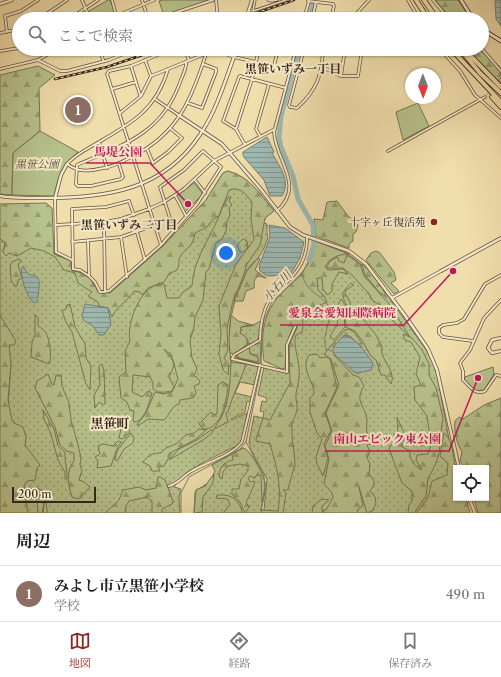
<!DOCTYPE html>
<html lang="ja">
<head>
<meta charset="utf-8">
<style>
  body { margin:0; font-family:"Libre Caslon Text","Noto Serif JP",serif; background:#f6f6f6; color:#222 }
  .controls { position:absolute; right:12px; bottom:12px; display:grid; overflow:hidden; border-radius:0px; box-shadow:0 1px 3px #0004 }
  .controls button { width:36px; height:36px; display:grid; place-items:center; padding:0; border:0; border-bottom:1px solid #e0e0e0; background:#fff; color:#222; font:20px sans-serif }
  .compass { position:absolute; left:405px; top:68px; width:36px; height:36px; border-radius:50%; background:#fff; box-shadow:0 1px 3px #0004; rotate:179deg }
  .scale { position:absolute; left:12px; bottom:10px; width:84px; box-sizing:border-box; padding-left:4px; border:2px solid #38261b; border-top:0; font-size:11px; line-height:14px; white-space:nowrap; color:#38261b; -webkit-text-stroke:3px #f5eac9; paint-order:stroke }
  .you { position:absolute; left:226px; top:253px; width:14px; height:14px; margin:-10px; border:3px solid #fff; border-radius:50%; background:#1a73e8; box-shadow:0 0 0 6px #1a73e833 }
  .badge { display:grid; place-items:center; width:26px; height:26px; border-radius:50%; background:#8f2418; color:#fff; font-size:13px; font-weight:700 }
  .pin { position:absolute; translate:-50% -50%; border:2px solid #fff; box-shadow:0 1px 4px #0006 }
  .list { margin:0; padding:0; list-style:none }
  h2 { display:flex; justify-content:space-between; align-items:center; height:52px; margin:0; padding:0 16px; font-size:17px }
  h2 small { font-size:13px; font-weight:400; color:#767676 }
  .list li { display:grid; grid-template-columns:26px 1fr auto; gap:12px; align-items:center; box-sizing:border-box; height:56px; padding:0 16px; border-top:1px solid #e0e0e0 }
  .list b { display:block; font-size:15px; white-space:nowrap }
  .list p { margin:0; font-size:13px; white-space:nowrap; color:#767676 }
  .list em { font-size:13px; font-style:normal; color:#767676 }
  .icon { flex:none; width:22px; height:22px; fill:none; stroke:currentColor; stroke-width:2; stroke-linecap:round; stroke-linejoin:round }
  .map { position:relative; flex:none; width:501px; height:513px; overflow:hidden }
  .search { position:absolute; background:#fff; box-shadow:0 1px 3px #0004; left:12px; right:12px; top:12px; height:44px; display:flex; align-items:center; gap:10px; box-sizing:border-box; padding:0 14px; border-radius:22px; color:#767676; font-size:15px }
  .sheet { height:108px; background:#fff }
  nav { display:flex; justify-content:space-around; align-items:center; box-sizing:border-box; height:56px; border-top:1px solid #e0e0e0; background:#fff; font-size:11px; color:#767676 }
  nav a { display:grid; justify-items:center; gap:2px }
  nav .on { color:#8f2418 }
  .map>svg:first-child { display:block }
  .grass { fill:url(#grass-dots); stroke:#787454 }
  .forest { fill:url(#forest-firs); stroke:#787454 }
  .park { fill:#b7c28c; stroke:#787454 }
  .water { fill:url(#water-rules); stroke:#757f77 }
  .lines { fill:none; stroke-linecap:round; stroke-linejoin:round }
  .stream { stroke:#757f77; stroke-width:1 }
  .river { stroke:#9ebab4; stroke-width:5 }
  .minor-tunnel { stroke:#cbb98f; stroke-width:2; stroke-dasharray:2 1; stroke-linecap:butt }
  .pedestrian-casing { stroke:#66543f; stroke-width:3 }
  .minor-casing { stroke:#66543f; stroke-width:3.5 }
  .tertiary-casing { stroke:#66543f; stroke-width:4 }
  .secondary-casing { stroke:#38261b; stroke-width:4.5 }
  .motorway-casing { stroke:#38261b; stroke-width:5.5 }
  .pedestrian { stroke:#f5eac9; stroke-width:1.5 }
  .minor { stroke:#f5eac9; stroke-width:2 }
  .tertiary { stroke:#f5eac9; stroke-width:2.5 }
  .secondary { stroke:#f5eac9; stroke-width:3 }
  .motorway { stroke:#f0deac; stroke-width:4 }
  .rail-casing { stroke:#38261b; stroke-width:2.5 }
  .rail { stroke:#f5eac9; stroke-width:1; stroke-dasharray:3; stroke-linecap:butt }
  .poi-dot { fill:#8f2418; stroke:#f5eac9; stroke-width:1.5 }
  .labels { text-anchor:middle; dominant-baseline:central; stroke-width:4; stroke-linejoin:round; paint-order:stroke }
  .park-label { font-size:11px; font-style:italic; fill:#584d37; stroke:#f5eac9 }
  .poi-label { font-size:11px; fill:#38261b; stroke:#f5eac9; text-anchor:end }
  .neighbourhood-label { font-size:12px; font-weight:bold; fill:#38261b; stroke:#f5eac9 }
  .water-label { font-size:12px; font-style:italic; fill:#524b41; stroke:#f5eac9 }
  .quarter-label { font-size:13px; font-weight:bold; fill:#38261b; stroke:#f5eac9 }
  .leader { fill:none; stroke:#c2185b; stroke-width:1.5 }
  .callout-dot { fill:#c2185b; stroke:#f5eac9; stroke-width:1.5 }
  .callout-label { font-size:12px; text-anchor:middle; font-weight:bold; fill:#c2185b; stroke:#f5eac9; stroke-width:4; stroke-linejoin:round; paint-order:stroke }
</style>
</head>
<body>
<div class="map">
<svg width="501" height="513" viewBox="0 0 501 513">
  <defs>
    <pattern id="grass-dots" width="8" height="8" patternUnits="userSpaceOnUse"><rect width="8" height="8" fill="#b7c28c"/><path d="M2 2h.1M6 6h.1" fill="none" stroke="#969d72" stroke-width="1.8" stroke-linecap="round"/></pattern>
    <pattern id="forest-firs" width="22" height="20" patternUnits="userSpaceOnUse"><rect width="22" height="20" fill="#b7c28c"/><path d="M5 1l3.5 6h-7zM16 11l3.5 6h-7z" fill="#969d72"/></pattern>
    <pattern id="water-rules" width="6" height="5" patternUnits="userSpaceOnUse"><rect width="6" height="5" fill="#9ebab4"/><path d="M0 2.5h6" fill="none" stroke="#829792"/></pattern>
  </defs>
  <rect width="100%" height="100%" fill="#f0deac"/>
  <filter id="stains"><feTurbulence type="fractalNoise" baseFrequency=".005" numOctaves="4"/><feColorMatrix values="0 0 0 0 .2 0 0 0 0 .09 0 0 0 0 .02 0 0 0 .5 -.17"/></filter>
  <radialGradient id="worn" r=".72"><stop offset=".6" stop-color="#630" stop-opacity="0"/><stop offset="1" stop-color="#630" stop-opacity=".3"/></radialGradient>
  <path class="grass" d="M228 171C250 177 260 194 274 211L265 218 264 223 267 224V233L268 237C266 244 263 251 259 257 255 261 249 266 247 271 231 306 227 324 231 362L258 366V369L255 385 240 382 235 393 252 397 251 402 247 401 245 412 231 419 232 420 247 413 243 438 238 445C219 455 185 468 174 487L181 489 179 497 180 513H26L24 486 7 416 11 364 0 325V239L5 241 4 249 37 245 71 261 72 271C86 272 93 280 98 292L110 293 163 246 206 200 223 173Z
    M315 241 344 251 370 271 427 351 436 368 450 445 456 468 416 513H194L195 493 196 490C206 486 211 480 215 471L212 465 243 448C250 449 265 477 265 485 265 493 263 502 261 510H264L267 479 251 450 249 442 254 416 263 418 264 412 260 411 262 401 266 402 267 398 258 395 264 367 290 373 289 345 297 328 303 272 312 258Z
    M261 321 258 342 248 344V340L240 333 241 327 251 326Z
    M261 343 260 364 237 358 258 362 257 355 250 354 249 346Z"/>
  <path class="forest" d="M435 0H458L471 19H452Z
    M467 49H479L500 67 501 78 499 80 501 84Z
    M38 66 55 75 39 88 40 131 13 153 12 195 0 194V75Z
    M228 171C250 177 260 194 274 211L265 218 260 245 247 264 243 277 233 301 227 328 228 350 224 358 229 365 228 375 223 370 219 354 221 334 219 306 236 264 254 240 251 219 252 202C246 195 241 186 229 190L219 216 213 219 207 227 195 233C193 249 185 247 180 257 178 261 180 265 177 270L169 274 164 282 148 288 142 295 140 292 134 291C128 301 115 308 112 317L108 308 99 306 98 302 88 296 92 292 78 283 75 273 64 270 55 257 44 251 31 248 17 256 9 253 6 256 3 252 6 243 0 239V204L46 203 52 208 54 254 71 261 72 271C86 272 93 280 98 292L110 293 163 246 206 200 223 173Z
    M228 197H231L229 201 232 205 229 208 230 215 227 221 226 231 222 239 216 243 209 269 206 272 203 300 195 317 194 327 190 341 192 358 197 369 194 375 200 381 199 384 194 386 196 393 193 398 180 400 179 404C170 407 170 415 164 420L148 419 138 426 137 425 146 413 154 394 156 392 163 394 172 392 178 379C174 367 175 356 164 349 172 361 178 360 169 377L174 387 172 391C165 392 159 394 153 389V383L150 377 133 375 132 392 142 397 148 391 152 393C149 403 146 418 136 422L133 421 134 411 130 410 127 402 121 398 119 377 126 372 125 351 130 341C126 324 141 282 164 284L167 298H179L183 292 192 286C194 255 213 236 222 208 224 204 227 201 228 197Z
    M337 201 348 216 358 225 356 232 353 234V241L349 244V248L316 236 314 219 323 220 327 202Z
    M243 239 247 241 248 247 243 252H240L237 245Z
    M315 241 349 254C339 254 329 258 325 267L328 270 343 269 348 274 339 272 332 284V291L328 295 323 290 322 278H317L318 290 325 297 327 302 318 306 315 313C297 316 305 321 302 332L296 335C293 341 297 354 298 361 301 373 298 384 296 394 295 399 298 405 297 410 296 415 293 419 292 424 291 439 295 452 295 466 292 473 290 481 288 490H283L286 493 283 513H263L260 510 278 511C282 487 277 467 270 444L256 441V439L263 418 270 420 290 383 289 345 297 328 294 326C284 343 288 351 285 368L282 369 264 361C261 341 262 318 275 301 292 278 310 275 315 241Z
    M376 251 380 253 394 272 396 280 391 283 399 291 394 294 366 260 371 253Z
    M347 255 360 264 364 276 389 304 410 337 393 321 382 307 372 300 369 294 352 275 343 268H327L329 262 337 257 339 261 344 263Z
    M258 258 260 259 255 270 266 278 259 276C252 280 255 282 254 288L246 291 243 301H234L247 271Z
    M19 259 21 260 18 265 22 278 18 280 17 286H15L11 280C11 274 9 266 12 262Z
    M362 264C373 273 382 284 386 297L379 292 365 275Z
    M351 283 354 285 346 290 345 293 350 302 351 312 354 315H360L376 335 382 347C379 360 397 370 391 384L385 375H381L376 360 371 356 363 342 355 331 346 327 345 316 347 306C340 293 342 293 351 283Z
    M341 299 346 306 344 316 345 327 334 340 330 336 338 323C335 314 336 307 341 299Z
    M70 304 75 327 85 344 86 358 91 366 90 390 86 384 72 332 66 322 62 311 66 309 67 305Z
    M0 315 16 341 14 345H9L11 364 8 400 12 420 14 423 23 427 26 437 25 445 40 465 37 468 35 480 27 481 24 486 28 513H0Z
    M35 315 38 318V326C41 328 45 330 46 333 50 340 52 357 49 364L31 357 32 342 35 335Z
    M231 315 238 321 253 325 241 327 240 333 246 337 248 344 234 354 230 353 229 339Z
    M349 329 355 333 362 344H358L350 336H343L334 355 353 375 359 377 364 386C354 401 365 406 367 419 367 423 366 428 367 432 368 437 370 439 370 444L367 445 370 452 367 458 370 464 369 474 374 481V485L370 491 375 497 376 504 372 511 367 513 359 487 363 506 358 509 357 513H324L323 510H326L333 498 332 493 324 484 329 459 325 446 332 431 326 413 339 385 331 359 324 354 345 330Z
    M403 334 412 338 422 350 429 364V375L436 388 443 418 440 438 430 436 427 416 415 400 414 387 421 385 416 374 420 357 411 342 405 340Z
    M249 346 250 354 258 357V362L235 357 236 355Z
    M317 354 320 358 327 357 330 359 337 387 325 413 331 430 324 444 328 458 323 476 317 464 316 457 322 439 317 433 310 412V398L314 394C314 381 300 369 309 355Z
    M231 362 246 364C241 380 232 396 228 412L226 413 228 422 214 429C216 425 219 422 221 418 230 401 230 381 231 362Z
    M102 364 104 371 105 403 104 405 99 402 95 408 94 395 100 385 99 366Z
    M48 374 52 384 54 385 56 375H61L62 386 69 403 71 420 78 445 81 458 80 465 82 471 79 480 84 482 90 487 79 499 72 497C68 486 66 470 74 461V453L67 451 60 445 55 427 35 388 37 381Z
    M223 382 228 385C227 399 222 430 203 429L199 424 211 412 214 415 217 414 218 385Z
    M501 398V513H478L474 498H486V468H465L460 461 462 452C456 441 454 433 455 421L459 417 463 419 484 405Z
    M43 410 54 429 58 446 65 452C64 462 68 469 67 479H65V472L58 460 51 434 44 419Z
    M397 417 405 435 402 447 410 451C409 459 414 466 422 470L416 460 417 455 428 454 431 444 438 441 440 442C440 456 434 469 428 478L426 496 414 513H408L409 505 412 501V491L402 483 389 449 391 445 396 442 398 435Z
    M126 424 130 432 123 439 119 438 121 429Z
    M199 429 206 430 196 439 172 452 164 466 158 467 160 471H152L150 466 143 462C148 455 153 453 161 453L166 448 176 444 186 435 194 433Z
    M211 430H213L212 433 203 440 169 460 179 449 197 440Z
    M131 433 134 438 133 443 124 449 118 460H115L117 451Z
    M444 433C456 440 456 484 456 498H466L470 513H416L428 498 432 481 447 475 448 463 440 456Z
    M118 441 121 442 116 451 111 466 97 468 98 461 95 457 100 454 98 446 103 444 113 446Z
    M243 448C250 449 264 475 265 483 266 489 264 496 262 502L261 476 257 475 255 478 250 476 248 478 250 482 255 481C254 485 249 497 246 502L249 507 245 513 240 502 232 494V489H239L241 479 248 471V466L240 464 228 466 223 472 222 479 219 477C220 467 222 463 233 460L232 454Z
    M214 474 213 483 203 497 202 512 194 513 196 490 205 486Z
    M158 477H160L165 480 173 501 172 504 162 509V513H152V501L147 497 129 501 126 506 125 513H105L119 500 123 490 139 487 146 490 156 488Z
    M36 488C50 491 44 505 48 513H43L44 503 42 513H38L37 501 34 492Z
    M217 495C230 494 238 498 242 511L241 513H223L230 505 228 499 216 498Z
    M322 499 329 500 322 506V513H312L313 506Z"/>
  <path class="park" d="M108 0H110L116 15 109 19H92L89 11Z
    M163 0H212L164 16 159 1Z
    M418 103 429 126 403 140 396 112Z
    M40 131 78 152C61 167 59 174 54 196L12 195 13 153Z
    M194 183 203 194 185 212 176 196Z
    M493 367 494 374 484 390 475 391 464 380 465 377Z"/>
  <path class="water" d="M495 0H501V26L496 19Z
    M267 137 274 152 272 153C280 167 291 181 282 196H270L264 180 243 156V152Z
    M269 225 285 228 304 242 300 258 290 275 267 276 260 271 259 266 270 237Z
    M23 266 28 274C32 276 35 274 37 277 42 282 37 294 38 300L35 303C27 300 18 272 23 266Z
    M85 304 108 308 111 324 104 335H99L92 325 84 321 82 316Z
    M343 336C355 335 366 354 373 363L371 370 358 373 354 372 333 353V348Z"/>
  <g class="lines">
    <path class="stream" d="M302 274C306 294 326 296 329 308 332 323 321 335 326 349L332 351
      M293 333 299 324
      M288 351 290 341
      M246 442 264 476 265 487 261 510
      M181 513V493L189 477 240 449 246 442 261 368 262 333 264 320 272 302 302 274 309 260"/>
    <path class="river" d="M309 19 314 0
      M299 49 281 116 279 137 281 147 293 176 298 199 313 225 314 245 309 260"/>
    <path class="minor-tunnel" d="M452 57 460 50
      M485 97 495 86"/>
    <defs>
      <path id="pedestrian" d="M255 0 253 11 286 0
        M268 0 271 1 277 0"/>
      <path id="minor" d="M82 0 90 19
        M112 0 116 15
        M142 0 148 19
        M216 0 218 19
        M408 0 419 19
        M433 0 443 12 440 15
        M308 1 333 4 334 6 331 19
        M39 19 67 0
        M69 19 98 0
        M109 19 154 0
        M156 19 213 0
        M304 19 309 1
        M312 19 316 2
        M354 19 356 14 369 0
        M7 32 5 16 21 11 38 0
        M0 33 19 29
        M60 49C72 56 76 54 88 49
        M100 49 103 60
        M184 49 189 60
        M304 49 289 105 290 107 297 108C317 90 322 75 323 49
        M440 49 460 71 475 95 501 118
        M482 49 501 71
        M0 51 19 48
        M234 57 290 70
        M38 60 60 71H67L109 60 135 49
        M131 66 140 95
        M274 66 278 49
        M322 67 341 76H358L362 49
        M0 69 38 60 57 49
        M168 69C156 112 128 125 92 146 83 151 74 156 67 164 79 173 90 171 104 168 116 166 125 160 135 155 178 133 192 98 206 54
        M151 76 205 54
        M341 76 345 49
        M112 89 136 82
        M155 99 180 116
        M188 103 202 108 216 72V69L203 64
        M120 113 141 96 151 76 145 60
        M236 129 252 79 259 49
        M260 136 256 129 269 84
        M99 142 107 168
        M245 145 236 129 223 121 239 77 240 76 286 88
        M147 149 153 163 168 152 182 138 171 129
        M388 151 485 97
        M119 164 123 177 121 179 91 186H78L76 184 77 165C122 145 160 135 179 85 181 78 187 69 186 62
        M195 180 205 193
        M175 195 186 216
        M55 198 56 252 72 260
        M277 211C306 185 275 160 274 132L296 49
        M104 222 105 292
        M56 225 104 222 121 219 149 209 164 202 184 189 214 161 275 129
        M137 232 145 260
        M121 237 127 277
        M88 241 89 276 95 282 100 292 109 291 161 245 197 204 221 167 203 151 184 170 160 187 174 231
        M72 242 121 237 155 225
        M161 245 107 74 109 71 131 66 172 49
        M89 276 80 270 73 269 72 209 106 207 129 201 134 215
        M392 298 441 271
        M501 300 484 318 470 350 460 363 463 371V380C470 386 475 396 485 391L496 375 501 376
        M295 327 287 345V372L232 359 234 355 260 340C260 326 263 311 270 298 273 293 280 289 284 285 299 271 308 257 307 236
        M473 341 443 337 439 333V328L443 325 457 323 464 319 485 284 501 275
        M169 486C178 484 182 477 190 472 206 462 230 457 242 442L260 365"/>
      <path id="tertiary" d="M0 4 12 0
        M246 19 252 0
        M206 54 218 51 234 57
        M180 116 222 144 260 188 290 227 303 235 349 251 366 264 404 314 428 349 437 370 459 468
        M0 196C18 199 36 198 55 198 118 197 172 185 206 125 220 102 227 74 237 49
        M55 198 61 175 67 164
        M441 271 501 238
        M501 338 492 340 488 348 492 353 501 351
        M469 498 475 513"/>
      <path id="secondary" d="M461 0 473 19
        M482 29 501 41"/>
      <path id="motorway" d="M416 0 428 19
        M424 0 437 19
        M451 49 501 102
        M460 49 480 73 501 93
        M464 49 501 87
        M492 97 501 107"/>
    </defs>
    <use href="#pedestrian" class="pedestrian-casing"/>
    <use href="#minor" class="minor-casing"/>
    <use href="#tertiary" class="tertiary-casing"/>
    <use href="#secondary" class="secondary-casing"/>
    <use href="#motorway" class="motorway-casing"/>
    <use href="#pedestrian" class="pedestrian"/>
    <use href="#minor" class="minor"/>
    <use href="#tertiary" class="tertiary"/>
    <use href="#secondary" class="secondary"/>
    <use href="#motorway" class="motorway"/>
    <defs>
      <path id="rail" d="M239 19 294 0
        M55 79 107 67 160 49"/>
    </defs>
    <use href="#rail" class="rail-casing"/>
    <use href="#rail" class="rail"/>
  </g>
  <circle class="poi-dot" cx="434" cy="222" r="4"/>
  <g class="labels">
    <g class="park-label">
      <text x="37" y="164">黒笹公園</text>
    </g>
    <g class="poi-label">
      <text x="426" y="222">十字ヶ丘復活苑</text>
    </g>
    <g class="neighbourhood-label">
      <text x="293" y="68">黒笹いずみ一丁目</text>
      <text x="129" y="224">黒笹いずみ二丁目</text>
    </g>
    <g class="water-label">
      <text transform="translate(277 286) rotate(-48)">小石川</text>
    </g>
    <g class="quarter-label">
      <text x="110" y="423">黒笹町</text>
    </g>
  </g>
  <path class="leader" d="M188 204L150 163H86M453 271L404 325H280M478 378L449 451H325"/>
  <g class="callout-dot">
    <circle cx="188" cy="204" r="4"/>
    <circle cx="453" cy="271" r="4"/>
    <circle cx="478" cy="378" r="4"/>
  </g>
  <g class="callout-label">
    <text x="118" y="156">馬堤公園</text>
    <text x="342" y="317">愛泉会愛知国際病院</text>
    <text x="387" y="443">南山エピック東公園</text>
  </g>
  <rect width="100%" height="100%" filter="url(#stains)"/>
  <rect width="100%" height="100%" fill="url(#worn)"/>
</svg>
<div class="controls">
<button><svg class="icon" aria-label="locate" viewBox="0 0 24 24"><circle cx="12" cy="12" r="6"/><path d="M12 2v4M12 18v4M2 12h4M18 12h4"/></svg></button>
</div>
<svg class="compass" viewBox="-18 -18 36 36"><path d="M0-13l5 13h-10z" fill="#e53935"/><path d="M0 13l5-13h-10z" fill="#767676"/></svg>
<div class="scale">200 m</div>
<div class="you"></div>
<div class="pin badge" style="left:78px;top:110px;background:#8d6e63">1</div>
<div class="search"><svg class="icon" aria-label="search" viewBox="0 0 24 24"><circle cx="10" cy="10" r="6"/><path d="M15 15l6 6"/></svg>ここで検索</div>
</div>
<section class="sheet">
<h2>周辺<small></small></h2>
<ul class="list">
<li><span class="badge" style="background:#8d6e63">1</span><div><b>みよし市立黒笹小学校</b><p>学校</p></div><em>490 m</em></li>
</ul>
</section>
<nav>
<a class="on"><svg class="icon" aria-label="map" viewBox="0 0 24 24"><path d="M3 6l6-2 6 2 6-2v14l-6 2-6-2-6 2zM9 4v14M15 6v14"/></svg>地図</a>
<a><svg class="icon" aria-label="directions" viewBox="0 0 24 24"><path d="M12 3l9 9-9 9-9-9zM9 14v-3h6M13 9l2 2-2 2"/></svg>経路</a>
<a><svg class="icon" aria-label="saved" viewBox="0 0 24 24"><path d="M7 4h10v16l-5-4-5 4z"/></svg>保存済み</a>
</nav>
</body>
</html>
